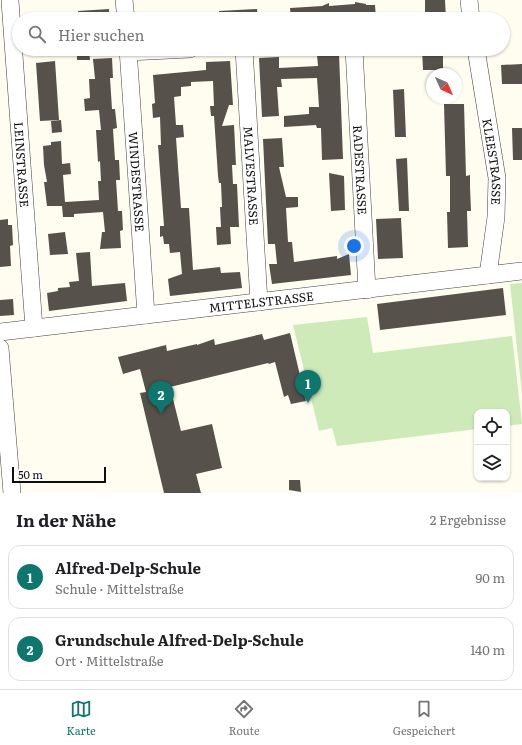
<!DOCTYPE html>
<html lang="de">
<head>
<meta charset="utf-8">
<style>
  body { margin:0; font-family:Literata,serif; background:#f2f2f2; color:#202124 }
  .controls { position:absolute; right:12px; bottom:12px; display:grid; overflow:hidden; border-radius:8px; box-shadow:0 1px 3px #0004 }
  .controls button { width:36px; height:36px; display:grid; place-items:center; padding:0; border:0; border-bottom:1px solid #e0e0e0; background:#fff; color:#202124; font:20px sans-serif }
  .compass { position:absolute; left:426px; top:68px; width:36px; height:36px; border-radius:50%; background:#fff; box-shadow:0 1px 3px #0004; rotate:135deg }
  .scale { position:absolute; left:12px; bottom:10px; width:94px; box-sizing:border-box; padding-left:4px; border:2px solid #0e0e0e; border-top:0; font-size:11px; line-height:14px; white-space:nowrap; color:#0e0e0e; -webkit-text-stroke:3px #fff; paint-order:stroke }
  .you { position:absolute; left:354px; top:246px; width:14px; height:14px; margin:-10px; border:3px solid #fff; border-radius:50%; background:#1a73e8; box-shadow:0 0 0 6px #1a73e833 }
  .badge { display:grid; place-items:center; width:26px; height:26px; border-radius:50%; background:#0f766e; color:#fff; font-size:13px; font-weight:700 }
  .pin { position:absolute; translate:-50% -33px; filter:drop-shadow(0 1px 2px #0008) }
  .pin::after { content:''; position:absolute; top:21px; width:14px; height:12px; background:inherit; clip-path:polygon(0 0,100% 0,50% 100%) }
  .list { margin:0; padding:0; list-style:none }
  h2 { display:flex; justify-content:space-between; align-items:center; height:52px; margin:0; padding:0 16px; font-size:17px }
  h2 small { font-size:13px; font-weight:400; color:#757577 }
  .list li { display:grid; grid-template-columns:26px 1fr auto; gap:12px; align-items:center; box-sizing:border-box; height:64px; margin:0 8px 8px; padding:0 8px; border:1px solid #e0e0e0; border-radius:12px }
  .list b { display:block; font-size:15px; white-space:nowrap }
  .list p { margin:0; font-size:13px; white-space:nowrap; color:#757577 }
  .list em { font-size:13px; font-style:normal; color:#757577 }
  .icon { flex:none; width:22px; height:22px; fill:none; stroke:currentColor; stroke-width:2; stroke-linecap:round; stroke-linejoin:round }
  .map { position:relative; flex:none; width:522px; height:493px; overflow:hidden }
  .search { position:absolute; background:#fff; box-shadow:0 1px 3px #0004; left:12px; right:12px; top:12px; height:44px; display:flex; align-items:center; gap:10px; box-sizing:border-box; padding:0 14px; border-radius:22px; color:#757577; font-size:15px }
  .sheet { height:196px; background:#fff }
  nav { display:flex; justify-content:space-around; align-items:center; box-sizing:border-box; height:56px; border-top:1px solid #e0e0e0; background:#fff; font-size:11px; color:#757577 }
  nav a { display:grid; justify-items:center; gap:2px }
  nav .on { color:#0f766e }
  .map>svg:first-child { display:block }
  .green { fill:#ceeab9 }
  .building { fill:#57514b }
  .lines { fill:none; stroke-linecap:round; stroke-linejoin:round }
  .minor-casing { stroke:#414141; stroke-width:18 }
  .minor { stroke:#fff; stroke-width:17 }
  .labels { text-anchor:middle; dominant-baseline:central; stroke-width:4; stroke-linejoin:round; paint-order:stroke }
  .street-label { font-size:12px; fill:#0e0e0e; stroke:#fff }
</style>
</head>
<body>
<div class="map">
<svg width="522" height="493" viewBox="0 0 522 493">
  <rect width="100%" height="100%" fill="#fffdf0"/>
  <path class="green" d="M522 283V394L510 284Z
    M367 317 373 353 512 336 522 424 507 426V412H477V429L337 446 332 428 319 431 293 325Z"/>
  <path class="building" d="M425 0H445L446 19H425Z
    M355 2 366 4V5H375L376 19H291L290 8 322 6 329 3V6L355 4Z
    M109 9V19H79L78 11Z
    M257 9 258 19H219V11Z
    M77 49H89L90 60H77Z
    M422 49H443V70H423Z
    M339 53 343 159 322 160 321 128H317L316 125 284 127V116L309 114V107H319L317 78 281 79 282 87H277L279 116 262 117 259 58 279 57V68L318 66 317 55Z
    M112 58 113 78H110L112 109H115L117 128 113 129 115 160H119L120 180H116L118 211H122L123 230 120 231 121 248 100 249 102 232H105L103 212 74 214V217H63L62 206H47L44 182H47L44 165 43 146 51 145V142L61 141 62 164 70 163 71 174 63 175 65 202 99 200 98 181H101L100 161 98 162 96 130H101L99 110 85 111 84 99 90 98 89 79H95L93 59Z
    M55 61 59 120 40 121 36 63Z
    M230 61 233 105H229L222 126 234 125 236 165H232L233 184H237L239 227H230L231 244 217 245 216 227H221L220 207H222L221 183H219L218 176 214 116H211L210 106H214L213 81 191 82V86L181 87V96L174 97 176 125H183L184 137 176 138 181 208H189L193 270 220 267 221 273 240 272 242 288 170 296 168 279 182 274 180 252 170 253 169 244H164L163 236 160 237V226H164L158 145H161L160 117 153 118 152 104 155 103 153 75 206 70V62Z
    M522 64V84H502L501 65Z
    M404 89 406 137H395L393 90Z
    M444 104H464L466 176 470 175V187L471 211H467L468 247 448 248 447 212H450V176H446Z
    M61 120 62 132 52 133 51 121Z
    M512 128H522V160H513Z
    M282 138 284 167H279L286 197H298V207L286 208 288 242H292L294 262 337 256V259L349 254 351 275 272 284 269 264H277L275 244H268L263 139Z
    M407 158 409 211H399L396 159Z
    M329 173 344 176 345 210 331 211Z
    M401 218 403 258 378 259 376 219Z
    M8 219V225H12L13 245 10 246 11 266 0 267V220Z
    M65 232 68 254 50 255 48 234Z
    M90 252 92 286 125 283 127 301 49 311 47 293 58 291V288L70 287 69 282 79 281 76 253Z
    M503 288 506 315 380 330 377 304Z
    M13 299 14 315 0 316V300Z
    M290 333 306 401 291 404 288 395 284 397 275 362 269 364 268 363 170 387 181 431 212 424 222 468 196 474 201 493H164L140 393 146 392 140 369 123 374 118 357 166 345 167 351 197 344V345L214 339 215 345 262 334 264 340Z
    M289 480H300L301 492 289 490Z"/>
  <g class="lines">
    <defs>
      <g id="minor">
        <path d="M124 0 126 19"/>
        <path d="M469 0 471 19"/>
        <path id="s1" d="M10 1 34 328"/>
        <path id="s2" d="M128 49 146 315"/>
        <path id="s3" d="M244 49 259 302"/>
        <path id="s4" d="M354 49 367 290"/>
        <path id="s5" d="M476 49 497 178 496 217 488 275"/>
        <path d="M128 52 190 49"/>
        <path id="s6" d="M0 332 522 271"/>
        <path d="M0 348 12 493"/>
      </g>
    </defs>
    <use href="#minor" class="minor-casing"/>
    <use href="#minor" class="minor"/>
  </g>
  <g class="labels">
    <g class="street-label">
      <text stroke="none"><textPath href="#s5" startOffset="114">KLEESTRASSE</textPath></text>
      <text stroke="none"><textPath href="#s1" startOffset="164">LEINSTRASSE</textPath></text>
      <text stroke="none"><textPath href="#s4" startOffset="121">RADESTRASSE</textPath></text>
      <text stroke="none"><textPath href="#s3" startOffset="127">MALVESTRASSE</textPath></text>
      <text stroke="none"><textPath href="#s2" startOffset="133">WINDESTRASSE</textPath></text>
      <text stroke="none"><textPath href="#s6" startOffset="263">MITTELSTRASSE</textPath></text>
    </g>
  </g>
</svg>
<div class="controls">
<button><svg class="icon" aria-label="locate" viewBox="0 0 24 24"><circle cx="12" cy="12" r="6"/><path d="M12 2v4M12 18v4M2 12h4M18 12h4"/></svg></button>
<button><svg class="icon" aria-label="layers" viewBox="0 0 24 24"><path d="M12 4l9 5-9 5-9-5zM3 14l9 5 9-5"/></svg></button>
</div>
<svg class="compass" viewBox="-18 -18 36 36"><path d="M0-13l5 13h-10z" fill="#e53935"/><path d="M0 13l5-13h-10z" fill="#757577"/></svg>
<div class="scale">50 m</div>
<div class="you"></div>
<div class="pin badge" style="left:308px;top:403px">1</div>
<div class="pin badge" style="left:161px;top:414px">2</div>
<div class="search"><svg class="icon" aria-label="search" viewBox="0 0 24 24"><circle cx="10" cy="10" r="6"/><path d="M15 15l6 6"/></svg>Hier suchen</div>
</div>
<section class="sheet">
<h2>In der Nähe<small>2 Ergebnisse</small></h2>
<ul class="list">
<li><span class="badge">1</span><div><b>Alfred-Delp-Schule</b><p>Schule · Mittelstraße</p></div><em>90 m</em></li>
<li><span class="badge">2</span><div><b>Grundschule Alfred-Delp-Schule</b><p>Ort · Mittelstraße</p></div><em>140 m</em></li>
</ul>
</section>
<nav>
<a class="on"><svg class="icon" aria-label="map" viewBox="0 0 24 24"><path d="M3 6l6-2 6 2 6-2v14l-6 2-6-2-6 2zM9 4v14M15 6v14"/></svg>Karte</a>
<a><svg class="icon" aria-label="directions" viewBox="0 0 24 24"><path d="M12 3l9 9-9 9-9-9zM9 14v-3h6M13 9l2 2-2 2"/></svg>Route</a>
<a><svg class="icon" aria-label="saved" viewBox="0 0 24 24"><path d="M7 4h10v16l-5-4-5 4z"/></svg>Gespeichert</a>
</nav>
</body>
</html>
